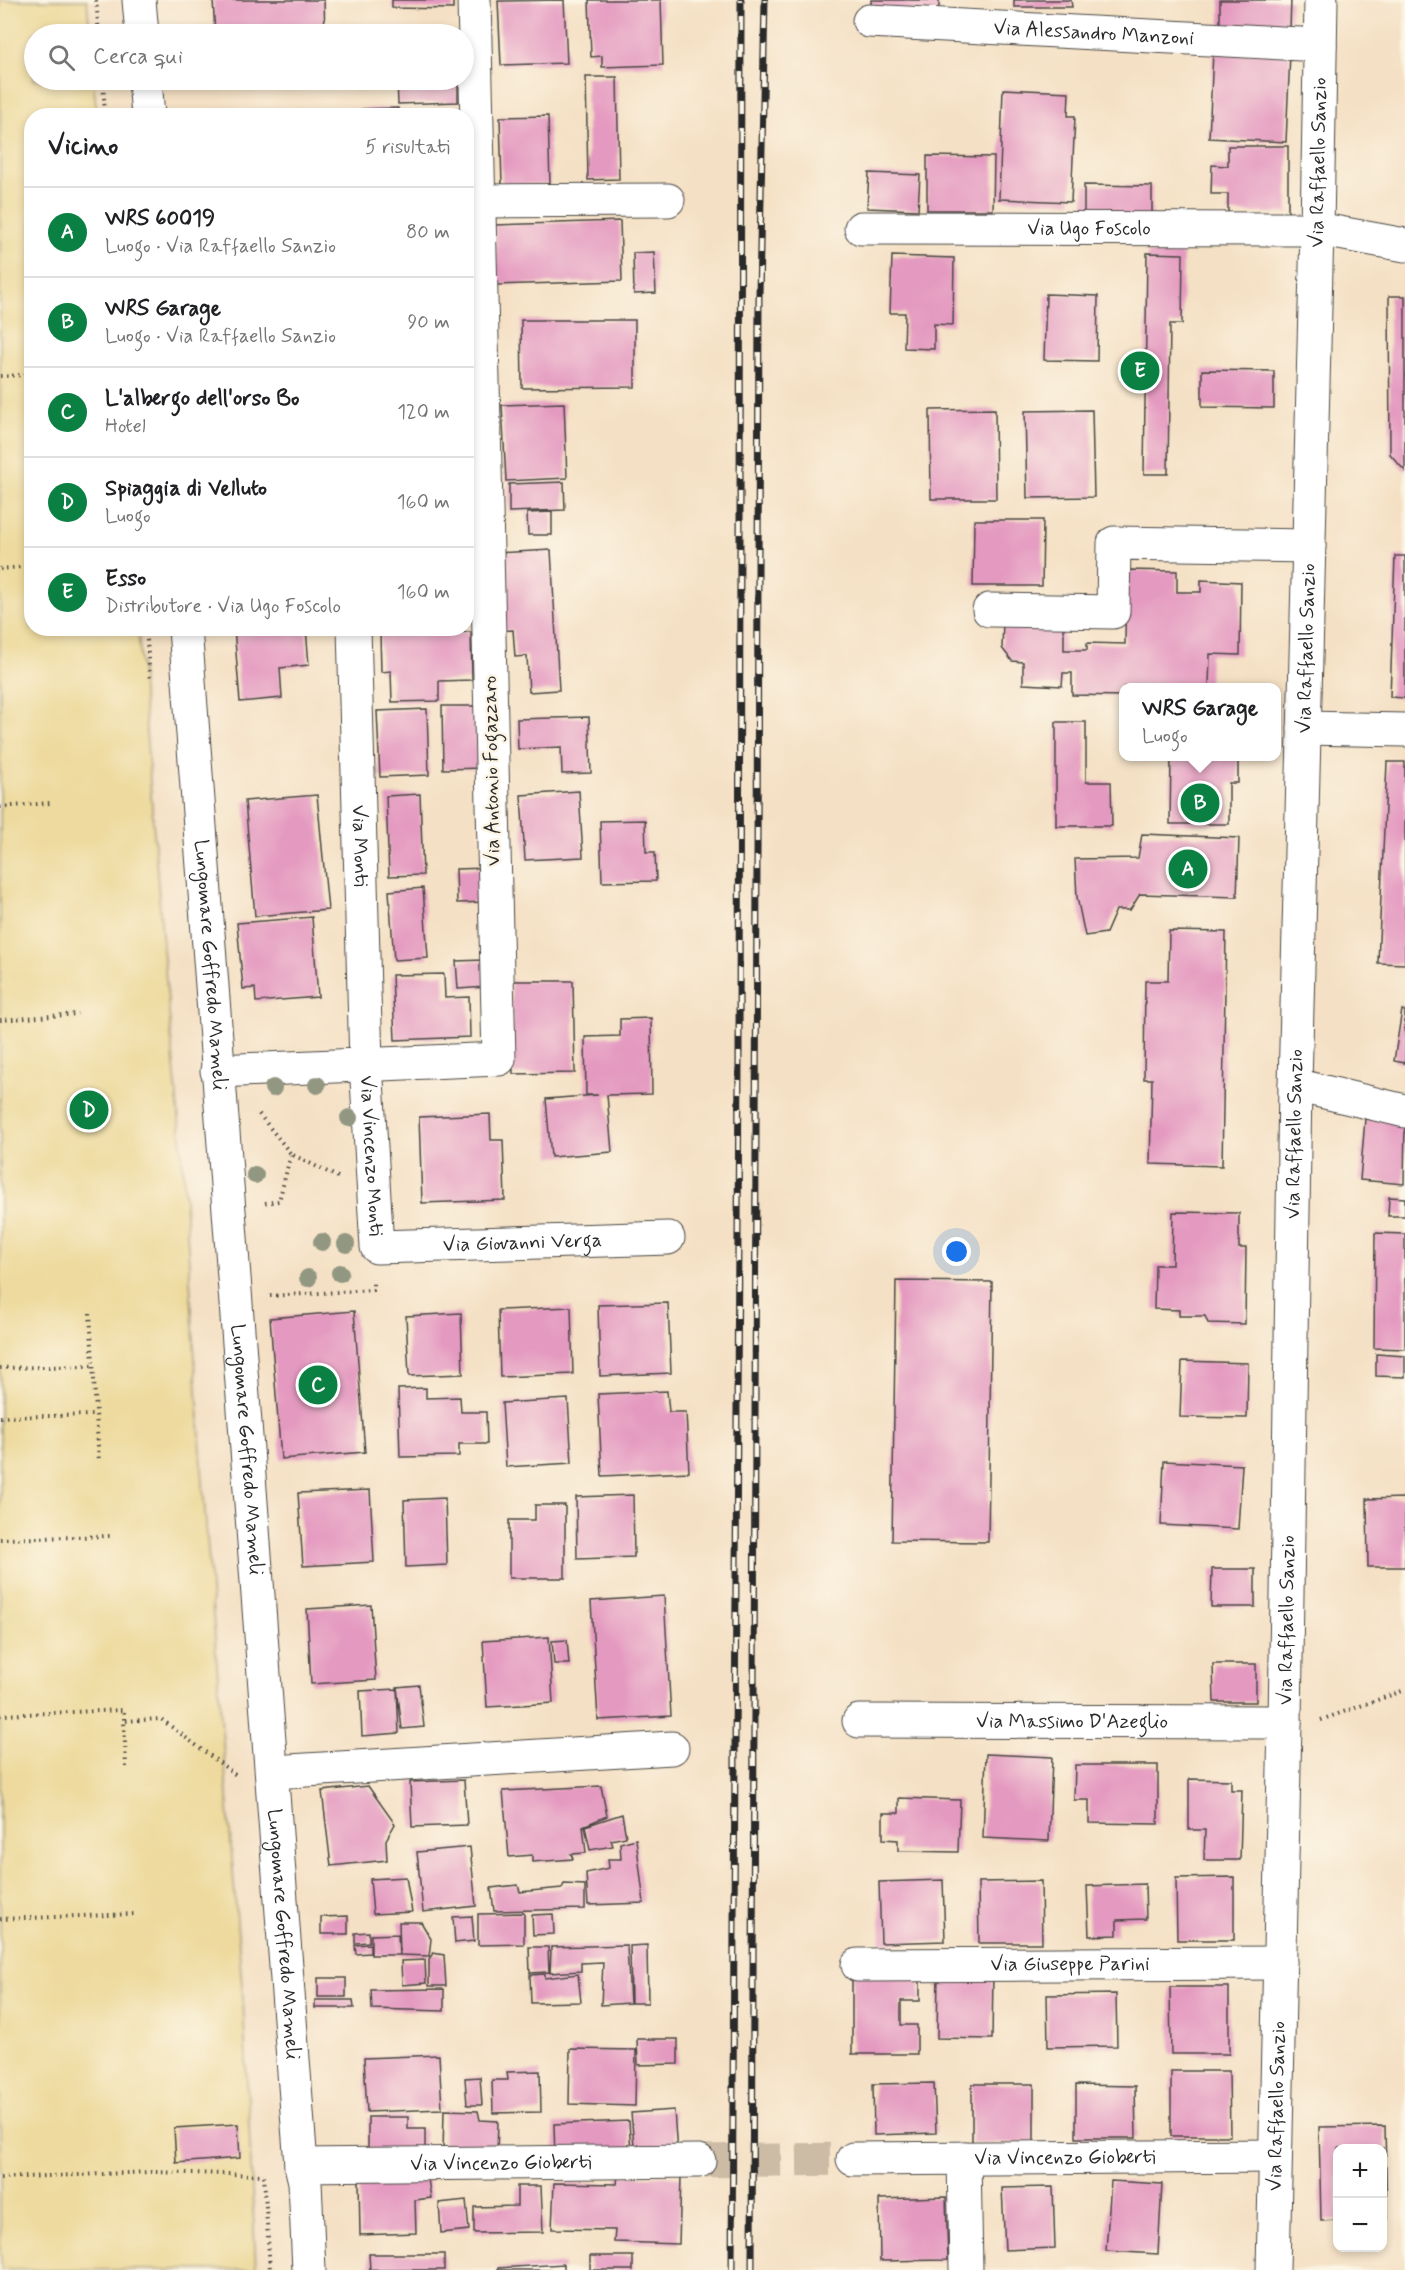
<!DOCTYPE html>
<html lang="it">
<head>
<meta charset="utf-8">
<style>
  body { margin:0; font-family:Mynerve,sans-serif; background:#f6f6f6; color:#202124 }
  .controls { position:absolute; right:18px; bottom:18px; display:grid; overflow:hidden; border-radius:12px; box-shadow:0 3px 9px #0003 }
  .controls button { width:54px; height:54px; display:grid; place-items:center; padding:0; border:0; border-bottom:2px solid #e0e0e0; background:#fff; color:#202124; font:30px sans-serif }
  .you { position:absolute; left:957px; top:1252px; width:21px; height:21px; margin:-15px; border:4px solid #fff; border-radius:50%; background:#1a73e8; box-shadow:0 0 0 9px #1a73e833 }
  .badge { display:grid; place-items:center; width:39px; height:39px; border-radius:50%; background:#0b8043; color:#fff; font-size:20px; font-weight:700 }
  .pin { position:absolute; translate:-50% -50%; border:3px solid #fff; box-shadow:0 2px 6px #0006 }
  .popup { position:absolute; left:1119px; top:683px; width:162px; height:78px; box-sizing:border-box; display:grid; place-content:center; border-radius:12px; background:#fff; filter:drop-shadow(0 2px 4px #0005); font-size:20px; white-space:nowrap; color:#757577 }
  .popup b { font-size:22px; color:#202124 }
  .popup::after { content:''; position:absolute; left:50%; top:100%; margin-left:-12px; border:12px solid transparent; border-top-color:#fff }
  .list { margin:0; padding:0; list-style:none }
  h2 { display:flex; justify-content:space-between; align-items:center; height:78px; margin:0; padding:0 24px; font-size:26px }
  h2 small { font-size:20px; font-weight:400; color:#757577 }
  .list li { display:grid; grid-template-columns:39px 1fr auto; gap:18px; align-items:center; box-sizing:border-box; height:90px; padding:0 24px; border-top:2px solid #e0e0e0 }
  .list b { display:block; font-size:22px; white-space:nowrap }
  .list p { margin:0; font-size:20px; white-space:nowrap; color:#757577 }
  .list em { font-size:20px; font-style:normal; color:#757577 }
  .icon { flex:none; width:33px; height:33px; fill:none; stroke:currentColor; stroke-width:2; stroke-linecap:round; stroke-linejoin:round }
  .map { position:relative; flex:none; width:1405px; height:2270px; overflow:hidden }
  .search { position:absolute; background:#fff; box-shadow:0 3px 9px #0003; left:24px; top:24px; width:450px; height:66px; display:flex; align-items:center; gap:15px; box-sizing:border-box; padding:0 21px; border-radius:33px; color:#757577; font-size:22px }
  .panel { position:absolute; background:#fff; box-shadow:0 3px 9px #0003; left:24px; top:108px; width:450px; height:528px; border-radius:24px }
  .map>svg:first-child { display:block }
  .sand { fill:#eeda9e; stroke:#8c8264; stroke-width:1.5 }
  .building { fill:#e499c0 }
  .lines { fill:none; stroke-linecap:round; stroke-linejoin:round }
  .minor-tunnel { stroke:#ccbca5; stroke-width:33; stroke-dasharray:33 16; stroke-linecap:butt }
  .minor-casing { stroke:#494642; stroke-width:35 }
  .major-casing { stroke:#494642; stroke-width:35 }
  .path { stroke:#494642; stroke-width:4; stroke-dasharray:1.5 4.5; stroke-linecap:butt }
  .minor { stroke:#fff; stroke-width:33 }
  .major { stroke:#fff; stroke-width:33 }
  .rail-casing { stroke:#2b2b2b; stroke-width:7 }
  .rail { stroke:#fcf5e5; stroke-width:4.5; stroke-dasharray:14; stroke-linecap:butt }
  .tree { fill:#929781 }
  .labels { text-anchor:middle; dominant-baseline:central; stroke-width:5; stroke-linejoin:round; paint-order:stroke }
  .street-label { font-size:20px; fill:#2b2b2b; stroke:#fcf5e5 }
</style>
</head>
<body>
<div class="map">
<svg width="1405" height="2270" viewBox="0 0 1405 2270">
  <rect width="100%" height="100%" fill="#fcf5e5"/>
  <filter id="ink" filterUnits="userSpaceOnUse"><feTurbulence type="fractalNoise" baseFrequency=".0167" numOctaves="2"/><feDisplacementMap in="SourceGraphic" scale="12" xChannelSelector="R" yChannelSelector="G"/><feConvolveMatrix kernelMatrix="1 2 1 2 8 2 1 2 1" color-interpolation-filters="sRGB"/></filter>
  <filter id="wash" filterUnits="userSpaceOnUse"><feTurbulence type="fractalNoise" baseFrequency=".008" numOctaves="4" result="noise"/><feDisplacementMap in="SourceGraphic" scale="24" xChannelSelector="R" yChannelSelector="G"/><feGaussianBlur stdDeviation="1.35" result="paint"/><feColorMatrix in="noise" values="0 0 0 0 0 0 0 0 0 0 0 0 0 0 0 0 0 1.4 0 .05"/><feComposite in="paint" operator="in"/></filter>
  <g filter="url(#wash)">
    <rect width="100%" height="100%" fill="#f4e0c4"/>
    <path class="sand" d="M0 0H87L90 34H34V80H93L97 115 32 116V628L138 629 163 949 181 1139 204 1499 243 1999 256 2270H0Z"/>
    <g id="blocks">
      <path class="building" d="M213 0H324L325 34H215Z
        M392 0H453V9L392 8Z
        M564 0 567 63 501 65 498 1Z
        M589 0H661L663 65 602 67V56L591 57Z
        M871 0H939V13H871Z
        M1014 0H1071L1072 7H1014Z
        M1220 0H1291L1290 29 1220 26Z
        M1213 51 1290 54 1286 142 1209 138Z
        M586 77H617L619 179 588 180Z
        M397 80H458V102L398 104Z
        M1003 89 1069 92 1068 116H1075L1071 202 999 199Z
        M398 108 399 116H362V109Z
        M548 116 550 184 502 185 500 117Z
        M1228 146H1288V213H1228V194H1211L1212 165 1228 166Z
        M927 156 994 157 993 210H927Z
        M869 173 920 175 918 210 867 208Z
        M1084 185 1152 186V219L1084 218Z
        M620 221 622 281 497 285 495 225Z
        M654 252 656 293 634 294 633 253Z
        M1147 253 1183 254 1182 324H1170L1168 474H1144Z
        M892 256 954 258 953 325 934 324V349L904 348 905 313H890Z
        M1046 294 1098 296 1097 361 1044 360Z
        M1389 296H1405V471L1390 454Z
        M521 320H635V387L522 388Z
        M1202 370 1274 371V408L1202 407Z
        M564 403 567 478 506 481 502 405Z
        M995 409 996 499H931L930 410Z
        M1092 410 1094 497 1027 498 1025 411Z
        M564 482 565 510 509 512V484Z
        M552 512V535H528L527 513Z
        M974 520H1043L1042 586H973Z
        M551 550 559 690 529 692 527 656 515 657 513 630 499 631 494 553Z
        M1395 556H1405V698L1390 697Z
        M1126 570 1177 571V592H1201V580L1241 582 1240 655 1210 654 1209 687H1124V696L1072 695V673H1063L1062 686 1023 684V662L1012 661 1002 648 1003 622 1064 625V650H1087V643L1125 644Z
        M234 628H306L309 665 280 668 282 698 240 702Z
        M471 632 472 680 439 681V701L392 702 391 671 381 672 380 633Z
        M442 706H482L484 768 443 769Z
        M427 709 429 775 380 777 377 711Z
        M589 717 591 773 562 774 561 747 518 749 517 719Z
        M1056 722H1086V782H1111L1112 826H1056Z
        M1171 756H1238V783H1229V824H1170Z
        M1387 762H1405V964L1378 963Z
        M579 791 583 857 525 860 521 795Z
        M420 794 423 875 389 876 386 796Z
        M317 795 328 910 255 916 245 801Z
        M645 820 646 852H655L656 881 602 882 600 821Z
        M1142 834 1239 838 1237 897 1140 894 1130 910H1116L1106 933 1085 936 1077 897 1075 859 1138 858Z
        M488 868V902L457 903 456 869Z
        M423 888 428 958 394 960 389 891Z
        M312 917 318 997 256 1002 255 988 243 989 237 923Z
        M1169 931 1226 932 1222 1166 1150 1164 1152 1079H1144L1145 981H1168Z
        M484 960 486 987 458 989 456 961Z
        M444 974 445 998 469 997 470 1037 395 1040 392 975Z
        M511 981H573L575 1073 513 1074Z
        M1402 1010 1405 1011V1063L1394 1061Z
        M651 1018 652 1094 607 1095 612 1152 551 1157 546 1099 598 1095H586L585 1037 620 1036V1019Z
        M490 1114 491 1140H503L505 1200 422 1203 419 1117Z
        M1365 1119 1405 1122 1404 1184 1360 1180Z
        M1389 1197 1405 1198V1216H1388Z
        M1173 1212 1239 1213V1248H1246L1245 1324 1208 1323 1205 1316H1179V1310L1154 1309 1155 1265H1172Z
        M1375 1233 1405 1234V1349L1374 1348Z
        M896 1281 992 1282 988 1542 892 1541Z
        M668 1303 671 1373 600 1376 598 1305Z
        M571 1307 573 1374 500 1377 498 1310Z
        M354 1311 365 1452 281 1459 270 1318Z
        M461 1313 463 1374 409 1376 406 1316Z
        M1376 1354 1405 1356V1377L1376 1376Z
        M1182 1361 1248 1363 1247 1418 1180 1417Z
        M426 1388V1398L460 1397 461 1412H486L487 1444H459V1456L400 1457 398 1389Z
        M667 1391 669 1412H686L689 1472 602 1476 598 1394Z
        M568 1399 572 1463 506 1467 502 1403Z
        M1164 1461 1242 1465 1238 1529 1161 1525Z
        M370 1490 374 1562 303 1566 298 1493Z
        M633 1495 634 1557 577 1559 576 1497Z
        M445 1498 447 1565 406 1567 404 1500Z
        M1405 1498V1567H1368L1367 1499Z
        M535 1505H565V1578H509V1520H535Z
        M1212 1569H1255V1607H1211Z
        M664 1596 671 1716 598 1720 591 1601Z
        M371 1605 376 1680 311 1684 307 1609Z
        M549 1637 553 1703 487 1707 483 1641Z
        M567 1640 569 1664H554L552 1641Z
        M1213 1664H1256V1702H1214Z
        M419 1685 424 1727 402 1729 397 1687Z
        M397 1689 399 1733 362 1736 360 1691Z
        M986 1754 1052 1757 1049 1841 983 1838Z
        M1075 1765H1158V1824L1089 1823V1800H1074Z
        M1189 1779 1231 1780V1790H1242L1240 1860H1204L1205 1830H1189Z
        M464 1780 467 1825 412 1827 410 1782Z
        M368 1786 395 1824 386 1840 387 1860 331 1866 322 1791Z
        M601 1786 607 1816 583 1826 586 1853 571 1854 573 1859 532 1862V1855L509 1857 503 1791Z
        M899 1798 960 1800 958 1852 898 1851V1840L883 1839V1813H899Z
        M622 1814 626 1837 611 1840 613 1846 590 1850 585 1826Z
        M636 1839 644 1903 588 1905 586 1873 609 1868 608 1859H621L620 1843Z
        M470 1847 476 1906 423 1912 417 1852Z
        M406 1877 412 1912 373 1914 370 1879Z
        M1234 1877V1940H1177L1176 1878Z
        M943 1880 945 1941 881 1943 879 1882Z
        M1041 1881 1042 1943H979L978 1882Z
        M564 1884 585 1885V1909L494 1911 491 1888 518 1885 520 1892 562 1888Z
        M1145 1884 1146 1919 1117 1920V1935L1089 1936 1087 1886Z
        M524 1913V1944L478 1945V1914Z
        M553 1914 554 1934 533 1935 532 1915Z
        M348 1916V1934H321V1917Z
        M472 1916 474 1941 455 1943 453 1917Z
        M399 1922H421L431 1939 429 1956 400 1955Z
        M369 1932V1942L355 1943V1933Z
        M398 1934 399 1955H371V1935Z
        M370 1944V1953L356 1954 355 1945Z
        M627 1945 630 2003 601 2005 603 1962 581 1963V1971L550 1973 551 1947Z
        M647 1945 648 2003H631L630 1946Z
        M529 1947H548L549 1972 530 1973Z
        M433 1953 444 1955 446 1986H429V1959Z
        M425 1960 426 1983 402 1985 401 1961Z
        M852 1971H920V2001H901V2025H917V2054H852Z
        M938 1973 993 1974 992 2039 937 2038Z
        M545 1974V1978L578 1974 581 2002 531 2003 530 1975Z
        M318 1978H346V1997H318Z
        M1170 1987H1229V2054H1171Z
        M444 1989V2011L372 2009 371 1990Z
        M1116 1994 1117 2046 1048 2047 1047 1995Z
        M315 2000H353L354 2008H315Z
        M637 2039H678V2064L638 2065Z
        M570 2049 636 2050 635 2106 569 2104Z
        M439 2055 442 2109 367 2112 364 2058Z
        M540 2071 541 2112 493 2113 492 2080H508L507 2072Z
        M1171 2071H1229L1230 2136H1171Z
        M480 2077 482 2105H467L465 2078Z
        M934 2083 936 2133 874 2135 873 2084Z
        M972 2084H1034V2143L972 2144Z
        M1076 2085 1135 2086 1136 2138H1076Z
        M444 2110 478 2111 480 2120 498 2121 497 2154 443 2152Z
        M674 2110 677 2153 635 2156 631 2113Z
        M368 2117H408V2129H425V2155L368 2156Z
        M629 2121 631 2154 555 2157 554 2124Z
        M238 2124 240 2158 176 2163 174 2128Z
        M1385 2126 1387 2219 1383 2220V2148H1338V2220L1321 2221 1319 2127Z
        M618 2175 681 2177 679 2244 614 2242 615 2230 552 2229 554 2183 617 2184Z
        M428 2179 431 2198 415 2200 416 2233 360 2235 359 2180Z
        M1111 2181 1162 2184 1158 2254 1106 2251Z
        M517 2186H541L543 2232 474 2233V2207L517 2206Z
        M1053 2187 1055 2248 1005 2250 1002 2188Z
        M946 2197 948 2260 880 2261 879 2199Z
        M466 2200 469 2230 441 2233 439 2203Z
        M369 2254H444V2270H370Z
        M590 2256H633V2270H590Z
        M564 2264V2270H498V2268Z"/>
    </g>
  </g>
  <g filter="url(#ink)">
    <use href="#blocks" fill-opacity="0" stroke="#494642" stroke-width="1.5"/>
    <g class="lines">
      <path class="minor-tunnel" d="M699 2161 853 2159"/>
      <defs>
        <g id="minor">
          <path d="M139 0 142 34"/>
          <path id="s1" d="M869 21 1320 45"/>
          <path d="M145 80 148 116"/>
          <path d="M466 201 668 200"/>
          <path id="s2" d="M861 228 1317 229 1405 245"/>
          <path d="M989 610 1113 612 1114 543 1309 546"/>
          <path id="s3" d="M185 628 301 2165 305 2182 309 2270"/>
          <path id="s4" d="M354 628 366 1064 377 1247 668 1238"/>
          <path d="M1304 728 1405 730"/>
          <path d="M217 1071 499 1059 474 0"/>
          <path d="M1295 1085 1405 1111"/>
          <path id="s5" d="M859 1721 1285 1722"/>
          <path d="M273 1772 672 1748"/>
          <path id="s6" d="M858 1965 1280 1963"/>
          <path d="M964 2158 966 2270"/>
          <path id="s7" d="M853 2159 1275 2156"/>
          <path id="s8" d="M301 2165 699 2161"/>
        </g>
        <g id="major">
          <path id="s9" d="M1273 2270 1285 1722 1295 1085 1317 229 1321 0"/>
        </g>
      </defs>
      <use href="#minor" class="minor-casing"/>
      <use href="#major" class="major-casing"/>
      <path class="path" d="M96 0 99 34
        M103 80 105 116
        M0 376 26 375
        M0 569 32 566
        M146 628 150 679
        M0 807 50 803
        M0 1020 78 1014
        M259 1114 291 1154 338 1177
        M265 1203 279 1201 291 1154
        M270 1296 373 1290V1281
        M90 1313 99 1462
        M0 1368 92 1366
        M0 1417 96 1415
        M0 1539 110 1536
        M0 1715 124 1710V1721
        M1321 1720 1405 1690
        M126 1767 124 1721 161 1719 236 1775
        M0 1919 136 1914
        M264 2176 270 2270
        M0 2178 153 2172 264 2175"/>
      <use href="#minor" class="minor"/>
      <use href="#major" class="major"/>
      <defs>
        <path id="rail" d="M732 2270 739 1062 741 0
          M752 2270 759 296 765 0"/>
      </defs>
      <use href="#rail" class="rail-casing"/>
      <use href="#rail" class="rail"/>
    </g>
    <g class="tree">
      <circle cx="317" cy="1085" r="9"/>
      <circle cx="273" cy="1088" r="9"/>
      <circle cx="349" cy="1118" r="9"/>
      <circle cx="255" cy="1175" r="9"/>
      <circle cx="322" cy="1242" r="9"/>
      <circle cx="346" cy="1244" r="9"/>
      <circle cx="340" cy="1273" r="9"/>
      <circle cx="308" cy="1278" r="9"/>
    </g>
  </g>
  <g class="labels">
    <g class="street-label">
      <text stroke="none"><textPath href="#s1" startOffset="225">Via Alessandro Manzoni</textPath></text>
      <text stroke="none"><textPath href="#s9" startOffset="2108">Via Raffaello Sanzio</textPath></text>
      <text stroke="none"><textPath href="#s2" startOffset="228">Via Ugo Foscolo</textPath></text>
      <text stroke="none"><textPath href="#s9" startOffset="1622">Via Raffaello Sanzio</textPath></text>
      <text transform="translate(492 771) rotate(-91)">Via Antonio Fogazzaro</text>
      <text stroke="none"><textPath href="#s4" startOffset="218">Via Monti</textPath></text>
      <text stroke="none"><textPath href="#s3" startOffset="338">Lungomare Goffredo Mameli</textPath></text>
      <text stroke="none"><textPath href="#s9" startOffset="1136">Via Raffaello Sanzio</textPath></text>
      <text stroke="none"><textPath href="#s4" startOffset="528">Via Vincenzo Monti</textPath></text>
      <text stroke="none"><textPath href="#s4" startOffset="765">Via Giovanni Verga</textPath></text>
      <text stroke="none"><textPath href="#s3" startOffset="824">Lungomare Goffredo Mameli</textPath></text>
      <text stroke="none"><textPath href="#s9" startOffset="650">Via Raffaello Sanzio</textPath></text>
      <text stroke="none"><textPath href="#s5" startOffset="213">Via Massimo D'Azeglio</textPath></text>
      <text stroke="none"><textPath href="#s3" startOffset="1310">Lungomare Goffredo Mameli</textPath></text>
      <text stroke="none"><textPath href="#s6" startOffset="212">Via Giuseppe Parini</textPath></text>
      <text stroke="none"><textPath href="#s9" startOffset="164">Via Raffaello Sanzio</textPath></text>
      <text stroke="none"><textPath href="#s7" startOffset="212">Via Vincenzo Gioberti</textPath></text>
      <text stroke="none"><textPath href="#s8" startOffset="200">Via Vincenzo Gioberti</textPath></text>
    </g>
  </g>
</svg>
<div class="controls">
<button>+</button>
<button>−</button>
</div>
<div class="you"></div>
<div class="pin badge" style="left:1188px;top:869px">A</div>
<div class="pin badge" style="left:1200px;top:803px">B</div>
<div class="popup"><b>WRS Garage</b>Luogo</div>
<div class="pin badge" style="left:318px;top:1385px">C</div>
<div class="pin badge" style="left:89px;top:1110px">D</div>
<div class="pin badge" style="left:1140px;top:371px">E</div>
<div class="search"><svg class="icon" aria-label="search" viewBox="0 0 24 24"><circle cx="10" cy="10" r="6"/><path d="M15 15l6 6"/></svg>Cerca qui</div>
<section class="panel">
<h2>Vicino<small>5 risultati</small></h2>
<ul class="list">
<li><span class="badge">A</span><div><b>WRS 60019</b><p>Luogo · Via Raffaello Sanzio</p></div><em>80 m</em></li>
<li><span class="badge">B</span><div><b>WRS Garage</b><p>Luogo · Via Raffaello Sanzio</p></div><em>90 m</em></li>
<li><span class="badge">C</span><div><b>L'albergo dell'orso Bo</b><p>Hotel</p></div><em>120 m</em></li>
<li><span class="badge">D</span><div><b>Spiaggia di Velluto</b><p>Luogo</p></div><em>160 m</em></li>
<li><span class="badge">E</span><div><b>Esso</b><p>Distributore · Via Ugo Foscolo</p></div><em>160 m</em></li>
</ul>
</section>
</div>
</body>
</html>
